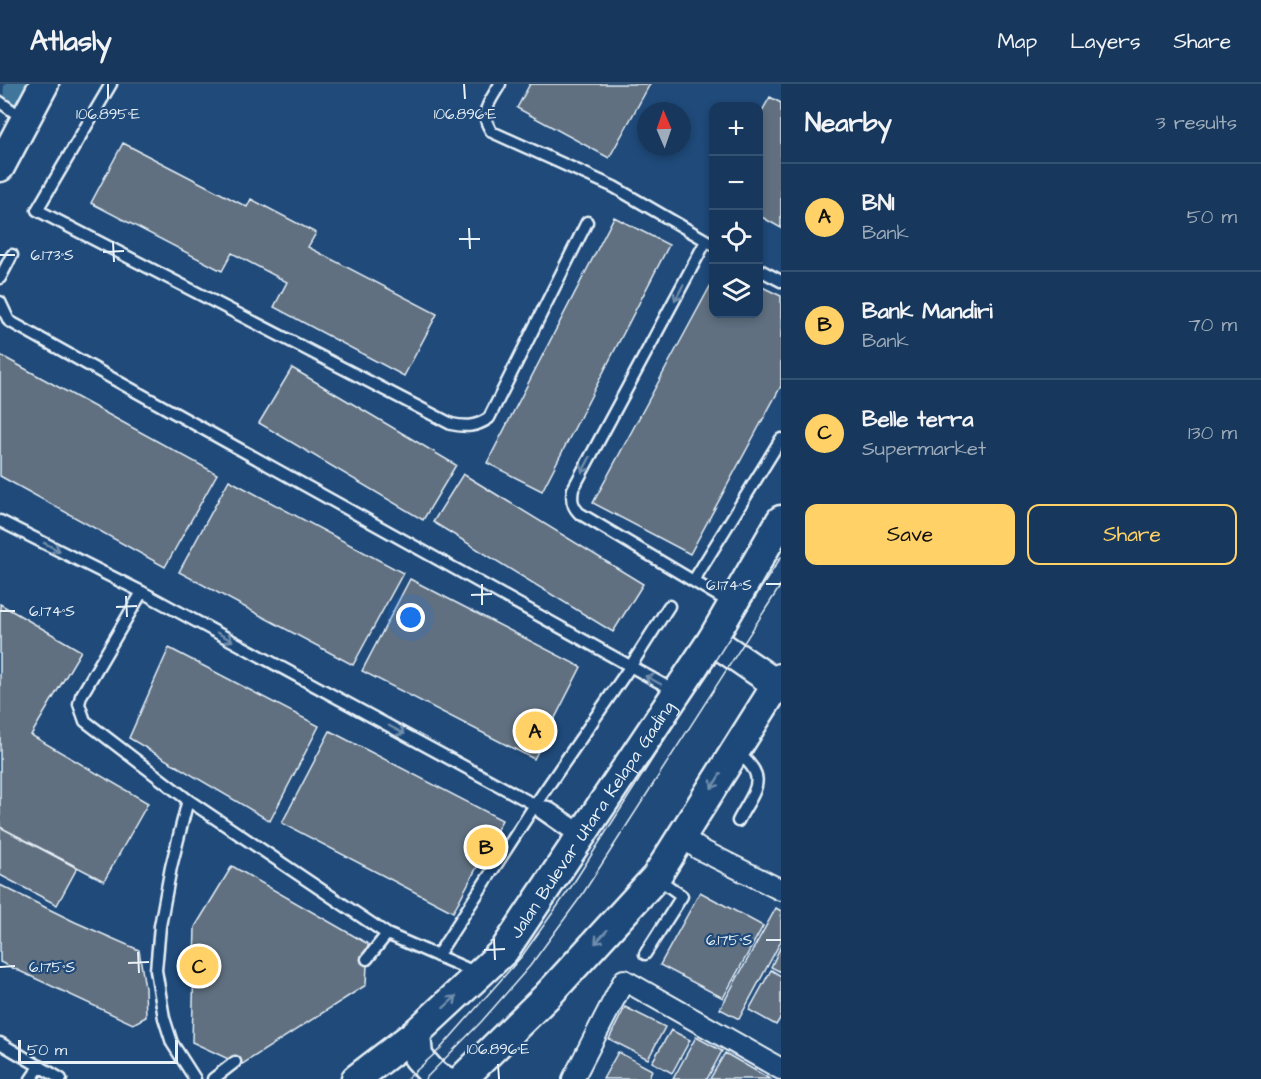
<!DOCTYPE html>
<html lang="en">
<head>
<meta charset="utf-8">
<style>
  body { margin:0; font-family:"Architects Daughter",sans-serif; background:#244365; color:#f1f3f6 }
  .controls { position:absolute; right:18px; top:18px; display:grid; overflow:hidden; border-radius:12px; box-shadow:0 3px 9px #0003 }
  .controls button { width:54px; height:54px; display:grid; place-items:center; padding:0; border:0; border-bottom:2px solid #365272; background:#17385c; color:#f1f3f6; font:30px sans-serif }
  .compass { position:absolute; left:637px; top:18px; width:54px; height:54px; border-radius:50%; background:#17385c; box-shadow:0 3px 9px #0003; rotate:358deg }
  .scale { position:absolute; left:18px; bottom:15px; width:160px; box-sizing:border-box; padding-left:6px; border:3px solid #e8f1f8; border-top:0; font-size:16px; line-height:21px; white-space:nowrap; color:#e8f1f8; -webkit-text-stroke:4px #1f4a7a; paint-order:stroke }
  .you { position:absolute; left:411px; top:534px; width:21px; height:21px; margin:-15px; border:4px solid #fff; border-radius:50%; background:#1a73e8; box-shadow:0 0 0 9px #1a73e833 }
  .badge { display:grid; place-items:center; width:39px; height:39px; border-radius:50%; background:#ffd166; color:#111; font-size:20px; font-weight:700 }
  .pin { position:absolute; translate:-50% -50%; border:3px solid #fff; box-shadow:0 2px 6px #0006 }
  .list { margin:0; padding:0; list-style:none }
  h2 { display:flex; justify-content:space-between; align-items:center; height:78px; margin:0; padding:0 24px; font-size:26px }
  h2 small { font-size:20px; font-weight:400; color:#9eacbb }
  .list li { display:grid; grid-template-columns:39px 1fr auto; gap:18px; align-items:center; box-sizing:border-box; height:108px; padding:0 24px; border-top:2px solid #365272 }
  .list b { display:block; font-size:22px; white-space:nowrap }
  .list p { margin:0; font-size:20px; white-space:nowrap; color:#9eacbb }
  .list em { font-size:20px; font-style:normal; color:#9eacbb }
  .actions { display:flex; gap:12px; padding:18px 24px }
  .actions a { flex:1; padding:14px 0; border:2px solid #ffd166; border-radius:12px; text-align:center; font-size:21px; color:#ffd166 }
  .actions .main { background:#ffd166; color:#111 }
  .icon { flex:none; width:33px; height:33px; fill:none; stroke:currentColor; stroke-width:2; stroke-linecap:round; stroke-linejoin:round }
  .map { position:relative; flex:none; width:781px; height:995px; overflow:hidden }
  header { display:flex; align-items:center; gap:36px; box-sizing:border-box; height:84px; padding:0 30px; background:#17385c; border-bottom:2px solid #365272 }
  header strong { font-size:28px }
  nav { display:flex; gap:33px; margin-inline-start:auto; font-size:21px }
  main { display:flex }
  aside { flex:1; background:#17385c }
  .map>svg:first-child { display:block }
  .lines { fill:none; stroke-linecap:round; stroke-linejoin:round }
  .river { stroke:#3f759c; stroke-width:39 }
  .building { fill:#606f80; stroke:#e8f1f8; stroke-width:1.5 }
  .lane-casing { stroke:#e8f1f8; stroke-width:15 }
  .street-casing { stroke:#e8f1f8; stroke-width:24 }
  .secondary-casing { stroke:#e8f1f8; stroke-width:33 }
  .lane { stroke:#1f4a7a; stroke-width:10 }
  .street { stroke:#1f4a7a; stroke-width:20 }
  .secondary { stroke:#1f4a7a; stroke-width:28 }
  .tram { stroke:#e8f1f8; stroke-width:1.5 }
  .oneway { stroke:#6f8dac }
  .ticks { fill:none; stroke:#e8f1f8; stroke-width:2 }
  .labels { text-anchor:middle; dominant-baseline:central; stroke-width:4.5; stroke-linejoin:round; paint-order:stroke }
  .street-label { font-size:18px; fill:#e8f1f8; stroke:#1f4a7a }
  .ticks-label { font-size:15px; text-anchor:middle; fill:#e8f1f8; stroke:#1f4a7a; stroke-width:4.5; stroke-linejoin:round; paint-order:stroke }
</style>
</head>
<body>
<header>
<strong>Atlasly</strong>
<nav><a>Map</a><a>Layers</a><a>Share</a></nav>
</header>
<main>
<div class="map">
<svg width="781" height="995" viewBox="0 0 781 995">
  <rect width="100%" height="100%" fill="#1f4a7a"/>
  <filter id="ink" filterUnits="userSpaceOnUse"><feTurbulence type="fractalNoise" baseFrequency=".0167" numOctaves="2"/><feDisplacementMap in="SourceGraphic" scale="12" xChannelSelector="R" yChannelSelector="G"/><feConvolveMatrix kernelMatrix="1 2 1 2 8 2 1 2 1" color-interpolation-filters="sRGB"/></filter>
  <g filter="url(#ink)">
    <g class="lines">
      <path class="river" d="M23 7 26 0"/>
    </g>
    <path class="building" d="M530 0H650L609 74 517 24Z
      M770 13 781 19V144L758 131V34Z
      M123 59 247 123 251 115 316 149 308 163 437 230 404 292 274 223 287 198 232 169 222 187 91 119Z
      M614 133 669 161 542 407 487 379Z
      M714 195V230H758V201L781 212V302L690 470 593 419Z
      M0 271 217 390 165 483 0 392Z
      M292 284 456 381 423 436 259 339Z
      M463 390 643 500 613 548 433 438Z
      M229 396 403 489 353 581 179 488Z
      M410 495 581 583 534 675 362 587Z
      M0 520 81 567 31 651 148 719 104 797 0 743Z
      M169 564 319 642 270 737 129 654Z
      M330 647 502 736 453 828 282 739Z
      M0 743 77 784 57 821 0 791Z
      M232 782 368 860 366 901 241 981 192 958 195 843Z
      M0 801 75 838 139 866 145 904 146 933 133 940 0 878Z
      M700 808 763 842 723 914 660 881Z
      M776 824 781 827V857L739 935 720 925Z
      M781 862V888L771 883Z
      M771 886 781 892V933L776 941 749 926Z
      M625 923 665 943 648 975 609 955Z
      M671 946 690 956 672 989 652 978Z
      M696 953 722 967 707 995H673Z
      M618 968 652 986 648 995H603Z
      M725 969 770 995H710Z"/>
    <g class="lines">
      <defs>
        <path id="lane" d="M111 0 37 126 451 340C466 343 476 343 489 334L587 138
          M500 0C490 18 478 29 492 48L614 103 714 161
          M0 18 24 35
          M706 157 573 405C571 415 572 422 579 429L732 520
          M758 185 781 197
          M0 194 12 171
          M0 218 9 237 675 607
          M0 437 142 508 535 721 541 729 577 754
          M694 496 781 355
          M142 508 81 612 79 620 85 637 188 716 387 850 477 889
          M735 667C771 693 755 705 738 737
          M188 716 171 783 160 842 156 886 164 934 172 959 195 995
          M535 721 548 723 584 747
          M645 870 682 812 656 793
          M437 872 535 721 630 583 669 522
          M367 875 387 850
          M0 959 61 995
          M31 995 40 982
          M213 995 235 978"/>
        <path id="street" d="M682 752 699 765 781 806
          M573 995 624 896 781 985"/>
        <g id="secondary">
          <path d="M0 83 44 0"/>
          <path d="M712 556 766 593"/>
          <path d="M416 949 418 973 436 993 442 995"/>
          <path id="s1" d="M356 995 416 949 504 867 712 556 781 436"/>
          <path d="M462 995 547 912 656 793 781 594"/>
        </g>
      </defs>
      <use href="#lane" class="lane-casing"/>
      <use href="#street" class="street-casing"/>
      <use href="#secondary" class="secondary-casing"/>
      <use href="#lane" class="lane"/>
      <use href="#street" class="street"/>
      <use href="#secondary" class="secondary"/>
      <path class="tram" d="M407 995 440 965 522 872 571 803 781 473
        M425 995 481 938 530 882 582 811 781 501"/>
    </g>
    <defs><path id="oneway-shaft" d="M-6 0H5M1.5-3L5.5 0L1.5 3" fill="none" stroke-width="1.6" stroke-linecap="round" stroke-linejoin="round" transform="scale(1.5)"/></defs>
    <g class="oneway">
      <use href="#oneway-shaft" transform="translate(679 209) rotate(118)"/>
      <use href="#oneway-shaft" transform="translate(586 381) rotate(118)"/>
      <use href="#oneway-shaft" transform="translate(52 463) rotate(27)"/>
      <use href="#oneway-shaft" transform="translate(225 553) rotate(28)"/>
      <use href="#oneway-shaft" transform="translate(653 596) rotate(-152)"/>
      <use href="#oneway-shaft" transform="translate(397 646) rotate(28)"/>
      <use href="#oneway-shaft" transform="translate(716 697) rotate(122)"/>
      <use href="#oneway-shaft" transform="translate(601 853) rotate(132)"/>
      <use href="#oneway-shaft" transform="translate(450 918) rotate(-42)"/>
    </g>
  </g>
  <path class="ticks" d="M108 0V15M464 0 465 15M469 144 470 165M459 155H480M113 157 114 178M103 168 124 167M0 171H15M482 500V521M766 500H781M471 511 492 510M126 512 127 533M116 523 137 522M0 527H15M494 855 495 876M766 856H781M484 866 505 865M138 868 139 889M128 879 149 878M0 883 15 882M498 980 499 995"/>
  <g class="labels">
    <g class="street-label">
      <text stroke="none"><textPath href="#s1" startOffset="354">Jalan Bulevar Utara Kelapa Gading</textPath></text>
    </g>
  </g>
  <g class="ticks-label">
    <text x="108" y="35">106.895°E</text>
    <text x="465" y="35">106.896°E</text>
    <text x="52" y="176">6.173°S</text>
    <text x="729" y="506">6.174°S</text>
    <text x="52" y="532">6.174°S</text>
    <text x="729" y="861">6.175°S</text>
    <text x="52" y="888">6.175°S</text>
    <text x="498" y="970">106.896°E</text>
  </g>
</svg>
<div class="controls">
<button>+</button>
<button>−</button>
<button><svg class="icon" aria-label="locate" viewBox="0 0 24 24"><circle cx="12" cy="12" r="6"/><path d="M12 2v4M12 18v4M2 12h4M18 12h4"/></svg></button>
<button><svg class="icon" aria-label="layers" viewBox="0 0 24 24"><path d="M12 4l9 5-9 5-9-5zM3 14l9 5 9-5"/></svg></button>
</div>
<svg class="compass" viewBox="-18 -18 36 36"><path d="M0-13l5 13h-10z" fill="#e53935"/><path d="M0 13l5-13h-10z" fill="#9eacbb"/></svg>
<div class="scale">50 m</div>
<div class="you"></div>
<div class="pin badge" style="left:535px;top:647px">A</div>
<div class="pin badge" style="left:486px;top:763px">B</div>
<div class="pin badge" style="left:199px;top:882px">C</div>
</div>
<aside>
<h2>Nearby<small>3 results</small></h2>
<ul class="list">
<li><span class="badge">A</span><div><b>BNI</b><p>Bank</p></div><em>50 m</em></li>
<li><span class="badge">B</span><div><b>Bank Mandiri</b><p>Bank</p></div><em>70 m</em></li>
<li><span class="badge">C</span><div><b>Belle terra</b><p>Supermarket</p></div><em>130 m</em></li>
</ul>
<div class="actions"><a class="main">Save</a><a>Share</a></div>
</aside>
</main>
</body>
</html>
